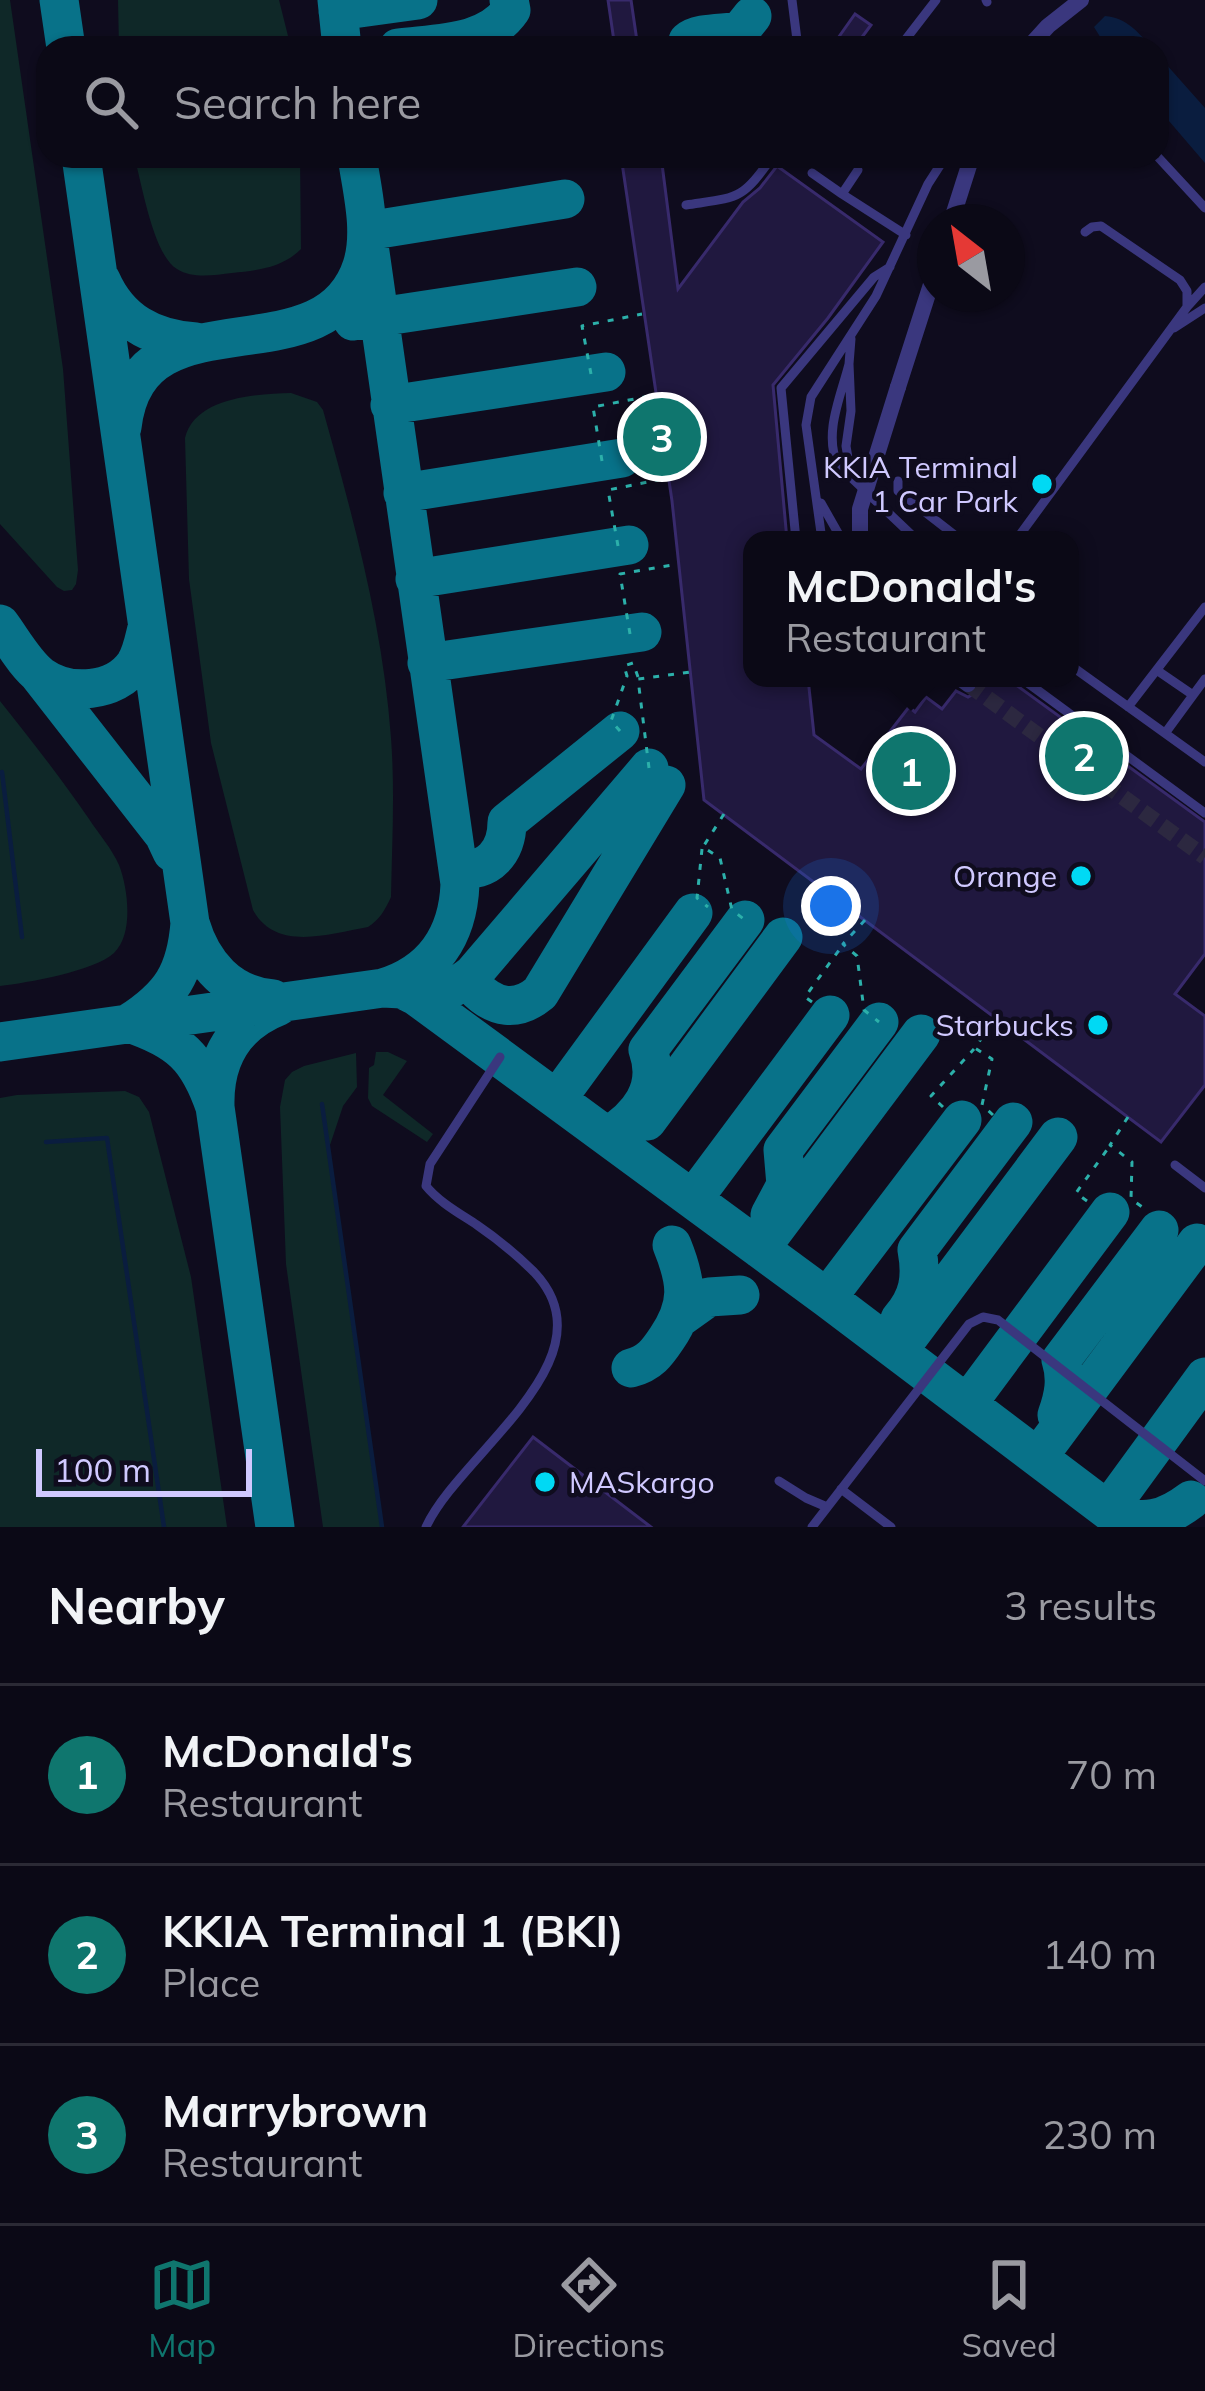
<!DOCTYPE html>
<html lang="en">
<head>
<meta charset="utf-8">
<style>
  body { margin:0; font-family:Mulish,sans-serif; background:#191723; color:#f1f3f6 }
  .compass { position:absolute; left:917px; top:204px; width:108px; height:108px; border-radius:50%; background:#0b0916; box-shadow:0 3px 9px #0004; rotate:329deg }
  .scale { position:absolute; left:36px; bottom:30px; width:216px; box-sizing:border-box; padding-left:12px; border:6px solid #d0c9ff; border-top:0; font-size:33px; line-height:42px; white-space:nowrap; color:#d0c9ff; -webkit-text-stroke:9px #0f0c1e; paint-order:stroke }
  .you { position:absolute; left:831px; top:906px; width:42px; height:42px; margin:-30px; border:9px solid #fff; border-radius:50%; background:#1a73e8; box-shadow:0 0 0 18px #1a73e833 }
  .badge { display:grid; place-items:center; width:78px; height:78px; border-radius:50%; background:#0f766e; color:#fff; font-size:39px; font-weight:700 }
  .pin { position:absolute; translate:-50% -50%; border:6px solid #fff; box-shadow:0 3px 12px #0006 }
  .popup { position:absolute; left:743px; top:531px; width:336px; height:156px; box-sizing:border-box; display:grid; place-content:center; border-radius:24px; background:#0b0916; filter:drop-shadow(0 3px 9px #0005); font-size:39px; white-space:nowrap; color:#9a9aa1 }
  .popup b { font-size:45px; color:#f1f3f6 }
  .popup::after { content:''; position:absolute; left:50%; top:100%; margin-left:-24px; border:24px solid transparent; border-top-color:#0b0916 }
  .list { margin:0; padding:0; list-style:none }
  h2 { display:flex; justify-content:space-between; align-items:center; height:156px; margin:0; padding:0 48px; font-size:51px }
  h2 small { font-size:39px; font-weight:400; color:#9a9aa1 }
  .list li { display:grid; grid-template-columns:78px 1fr auto; gap:36px; align-items:center; box-sizing:border-box; height:180px; padding:0 48px; border-top:3px solid #2b2a35 }
  .list b { display:block; font-size:45px; white-space:nowrap }
  .list p { margin:0; font-size:39px; white-space:nowrap; color:#9a9aa1 }
  .list em { font-size:39px; font-style:normal; color:#9a9aa1 }
  .icon { flex:none; width:66px; height:66px; fill:none; stroke:currentColor; stroke-width:2; stroke-linecap:round; stroke-linejoin:round }
  .map { position:relative; flex:none; width:1205px; height:1527px; overflow:hidden }
  .search { position:absolute; background:#0b0916; box-shadow:0 3px 9px #0004; left:36px; right:36px; top:36px; height:132px; display:flex; align-items:center; gap:30px; box-sizing:border-box; padding:0 42px; border-radius:36px; color:#9a9aa1; font-size:45px }
  .sheet { height:696px; background:#0b0916 }
  nav { display:flex; justify-content:space-around; align-items:center; box-sizing:border-box; height:168px; border-top:3px solid #2b2a35; background:#0b0916; font-size:33px; color:#9a9aa1 }
  nav a { display:grid; justify-items:center; gap:6px }
  nav .on { color:#0f766e }
  .map>svg:first-child { display:block }
  .green { fill:#0f2828 }
  .water { fill:#0a1d3f }
  .lines { fill:none; stroke-linecap:round; stroke-linejoin:round }
  .stream { stroke:#0a1d3f; stroke-width:4.5 }
  .taxiway { stroke:#087289; stroke-width:39 }
  .building { fill:#20183f; stroke:#382a6c; stroke-width:3 }
  .minor-tunnel { stroke:#2c2840; stroke-width:16; stroke-dasharray:16 8; stroke-linecap:butt }
  .path { stroke:#2cb0aa; stroke-width:3; stroke-dasharray:6 9; stroke-linecap:butt }
  .service { stroke:#3a377e; stroke-width:9 }
  .minor { stroke:#3a377e; stroke-width:16 }
  .minor-bridge { stroke:#3a377e; stroke-width:16 }
  .poi-dot { fill:#00d9f4; stroke:#0f0c1e; stroke-width:4.5 }
  .labels { text-anchor:middle; dominant-baseline:central; stroke-width:9; stroke-linejoin:round; paint-order:stroke }
  .poi-label { font-size:30px; fill:#d0c9ff; stroke:#0f0c1e; text-anchor:end }
</style>
</head>
<body>
<div class="map">
<svg width="1205" height="1527" viewBox="0 0 1205 1527">
  <rect width="100%" height="100%" fill="#0f0c1e"/>
  <path class="green" d="M0 0H10L63 369 78 570 76 584 72 590 64 591 57 587 0 524Z
    M118 0H279L291 48H119Z
    M134 156H300L301 249C282 268 259 270 232 273 214 275 193 279 177 269 153 255 142 183 134 156Z
    M291 393 317 402 323 410C353 517 383 626 391 738 395 791 392 844 391 897 385 910 380 919 368 927 328 934 276 952 253 910L211 743 189 579 185 438C195 397 256 394 291 393Z
    M0 701C31 740 61 778 89 819 99 834 112 849 119 865 128 888 134 934 114 953 95 971 26 983 0 986Z
    M376 1052H388L407 1061 383 1095 433 1134 427 1142 372 1106 368 1098 369 1068 374 1065Z
    M356 1053 357 1087 343 1106 328 1151 382 1527H323L286 1264 280 1107 285 1080 292 1072 304 1066Z
    M125 1091 139 1097 149 1112 191 1277 227 1527H0V1098L17 1095Z"/>
  <path class="water" d="M1105 16C1127 18 1138 32 1152 48H1107L1094 27Z
    M1157 54 1205 108V163L1157 107Z"/>
  <g class="lines">
    <path class="stream" d="M2 772 22 937
      M322 1104 382 1527
      M46 1142 107 1138 164 1527"/>
    <path class="taxiway" d="M59 0 66 48
      M337 0 342 48
      M338 11 418 0
      M398 48C436 43 487 45 511 10L509 0
      M687 48 688 41C698 32 724 34 740 31L752 16
      M81 156 190 923C186 973 171 996 129 1023
      M101 280C119 321 152 339 196 342
      M353 321 577 287
      M390 405 606 372
      M122 427C138 285 324 384 362 266 373 231 362 191 357 156
      M403 493 622 458
      M415 579 629 545
      M0 624C12 640 25 664 41 676 69 696 115 693 135 664 142 653 144 640 147 628
      M427 663 642 632
      M39 675 164 835 172 852
      M458 868C489 874 507 851 507 822L620 731
      M190 923C202 964 229 995 273 999
      M474 987C495 1009 517 1012 540 993L666 785
      M383 988 402 989 416 996 827 1298 1130 1527
      M416 996C440 996 454 989 473 974L649 768
      M129 1023C179 1040 198 1057 215 1107L275 1527
      M0 1042 383 988C433 973 458 936 460 884L367 231 565 199
      M557 1099 693 913
      M215 1105C214 1058 235 1023 279 1006
      M647 1121 783 937
      M608 1136C638 1117 662 1089 648 1050L745 920
      M693 1199 830 1015
      M770 1215 786 1185 783 1150 879 1022
      M760 1249 921 1034
      M827 1298 962 1120
      M681 1317 709 1297 740 1295
      M900 1319C919 1298 922 1277 917 1250L1013 1122
      M898 1351 1058 1137
      M631 1368C650 1363 657 1353 667 1338 690 1304 687 1282 672 1245
      M968 1403 1110 1212
      M1057 1415C1064 1396 1067 1379 1061 1360L1159 1230
      M1038 1457 1197 1243
      M1108 1510 1205 1377
      M1113 1513C1143 1526 1166 1519 1191 1500"/>
  </g>
  <path class="building" d="M608 0H631L638 48H615Z
    M855 14 871 25 854 48H831Z
    M621 156H661L678 289 743 202 760 188 777 166 883 242 828 318 773 385 787 540H752V678H808L814 735 861 769 909 707 915 712 926 697 942 709 956 691 968 697 977 692 980 687 979 678H1012L1016 685 1205 822V954L1175 994 1205 1016V1085L1161 1142 704 800 672 501Z
    M533 1437 651 1527H463Z"/>
  <g class="lines">
    <path class="minor-tunnel" d="M968 684 1205 857"/>
    <path class="path" d="M591 374 582 326 642 314
      M602 461 593 407 655 395
      M618 546 608 490 668 478
      M630 634 620 574 678 564
      M620 731 611 721 627 676 624 666 633 663 638 677
      M649 768 638 679 690 672
      M724 814 703 847 720 858 732 910 745 920
      M702 849 697 898 708 907
      M865 920 843 944 857 956 864 1010 879 1022
      M812 1002 805 997 842 946
      M943 1107 931 1096 974 1049
      M993 1115 982 1105 992 1059 975 1048 995 1018
      M1128 1117 1110 1145 1132 1162 1131 1199 1145 1209
      M1087 1201 1076 1193 1109 1147"/>
    <path class="service" d="M792 0 798 48
      M986 0 987 2
      M872 46 875 48
      M899 48 936 0
      M1157 156 1205 208
      M858 170 842 194 906 235
      M812 173 842 194
      M686 205C739 197 741 201 773 156
      M1085 232 1092 227 1101 226 1180 280 1187 291V307
      M1174 328 1205 308
      M851 339 849 364 851 411 846 446 851 476
      M849 364C841 396 823 434 838 465L917 540
      M898 481V491L961 540
      M821 503 842 540
      M796 540 781 388 874 277 890 267
      M822 540 806 425 811 397 876 296 928 184 946 156
      M1016 540 1187 307 1205 287
      M1070 665 1205 762
      M1158 671 1193 695
      M1021 678 1205 813
      M1128 707 1205 607
      M1166 732 1205 679
      M1175 1165 1205 1188
      M779 1481 806 1498 827 1507
      M841 1489 891 1527
      M426 1527C459 1454 616 1358 534 1272 517 1255 496 1238 477 1225 459 1213 439 1202 426 1186L430 1164 500 1057
      M812 1527 969 1324 983 1317 998 1320 1205 1481"/>
    <path class="minor" d="M1028 48 1048 26 1081 0
      M951 222 972 156
      M898 387 935 272
      M960 678 968 684"/>
    <path class="minor-bridge" d="M860 540V509L898 387"/>
  </g>
  <g class="poi-dot">
    <circle cx="1042" cy="484" r="12"/>
    <circle cx="1081" cy="876" r="12"/>
    <circle cx="1098" cy="1025" r="12"/>
    <circle cx="545" cy="1482" r="12"/>
  </g>
  <g class="labels">
    <g class="poi-label">
      <text x="1018" y="467">KKIA Terminal<tspan x="1018" dy="34">1 Car Park</tspan></text>
      <text x="1057" y="876">Orange</text>
      <text x="1074" y="1025">Starbucks</text>
      <text x="569" y="1482" text-anchor="start">MASkargo</text>
    </g>
  </g>
</svg>
<svg class="compass" viewBox="-18 -18 36 36"><path d="M0-13l5 13h-10z" fill="#e53935"/><path d="M0 13l5-13h-10z" fill="#9a9aa1"/></svg>
<div class="scale">100 m</div>
<div class="you"></div>
<div class="pin badge" style="left:911px;top:771px">1</div>
<div class="popup"><b>McDonald's</b>Restaurant</div>
<div class="pin badge" style="left:1084px;top:756px">2</div>
<div class="pin badge" style="left:662px;top:437px">3</div>
<div class="search"><svg class="icon" aria-label="search" viewBox="0 0 24 24"><circle cx="10" cy="10" r="6"/><path d="M15 15l6 6"/></svg>Search here</div>
</div>
<section class="sheet">
<h2>Nearby<small>3 results</small></h2>
<ul class="list">
<li><span class="badge">1</span><div><b>McDonald's</b><p>Restaurant</p></div><em>70 m</em></li>
<li><span class="badge">2</span><div><b>KKIA Terminal 1 (BKI)</b><p>Place</p></div><em>140 m</em></li>
<li><span class="badge">3</span><div><b>Marrybrown</b><p>Restaurant</p></div><em>230 m</em></li>
</ul>
</section>
<nav>
<a class="on"><svg class="icon" aria-label="map" viewBox="0 0 24 24"><path d="M3 6l6-2 6 2 6-2v14l-6 2-6-2-6 2zM9 4v14M15 6v14"/></svg>Map</a>
<a><svg class="icon" aria-label="directions" viewBox="0 0 24 24"><path d="M12 3l9 9-9 9-9-9zM9 14v-3h6M13 9l2 2-2 2"/></svg>Directions</a>
<a><svg class="icon" aria-label="saved" viewBox="0 0 24 24"><path d="M7 4h10v16l-5-4-5 4z"/></svg>Saved</a>
</nav>
</body>
</html>
